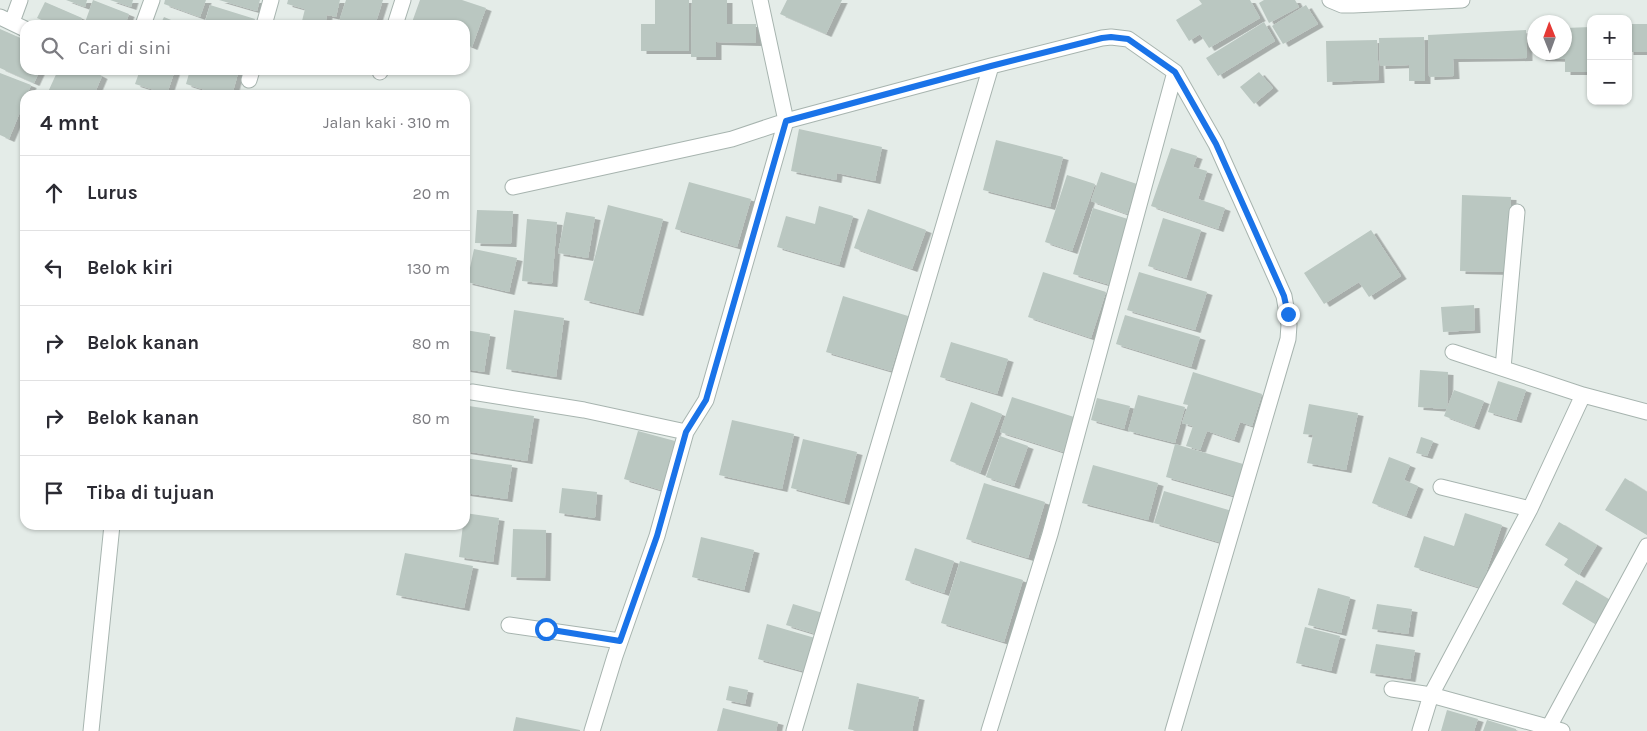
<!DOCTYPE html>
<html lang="id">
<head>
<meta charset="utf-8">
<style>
  body { margin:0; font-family:Karla,sans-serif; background:#f7f7f7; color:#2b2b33 }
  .controls { position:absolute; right:15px; top:15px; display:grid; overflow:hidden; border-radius:10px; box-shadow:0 1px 4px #0004 }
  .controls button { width:45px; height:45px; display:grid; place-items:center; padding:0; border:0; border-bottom:1px solid #e1e1e2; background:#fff; color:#2b2b33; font:25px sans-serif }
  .compass { position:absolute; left:1527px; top:15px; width:45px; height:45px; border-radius:50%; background:#fff; box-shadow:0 1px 4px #0004; rotate:359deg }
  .stop { position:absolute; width:15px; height:15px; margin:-11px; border:4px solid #1a73e8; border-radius:50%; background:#fff }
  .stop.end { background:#1a73e8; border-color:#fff; box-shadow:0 1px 5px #0008 }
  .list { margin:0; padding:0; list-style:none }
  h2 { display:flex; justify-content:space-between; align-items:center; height:65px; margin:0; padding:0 20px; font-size:21px }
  h2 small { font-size:16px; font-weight:400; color:#7c7c81 }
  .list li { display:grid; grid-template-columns:32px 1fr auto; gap:15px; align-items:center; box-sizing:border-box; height:75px; padding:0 20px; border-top:1px solid #e1e1e2 }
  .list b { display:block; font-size:19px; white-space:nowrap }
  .list em { font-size:16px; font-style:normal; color:#7c7c81 }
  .icon { flex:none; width:28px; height:28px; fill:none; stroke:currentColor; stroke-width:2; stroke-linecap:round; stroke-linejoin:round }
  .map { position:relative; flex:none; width:1647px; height:731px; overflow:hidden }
  .search { position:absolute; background:#fff; box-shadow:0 1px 4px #0004; left:20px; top:20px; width:450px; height:55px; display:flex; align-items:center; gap:12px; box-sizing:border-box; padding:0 18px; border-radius:15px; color:#7c7c81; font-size:19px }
  .panel { position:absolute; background:#fff; box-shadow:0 1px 4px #0004; left:20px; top:90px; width:450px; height:440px; border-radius:15px }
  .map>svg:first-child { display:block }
  .building { fill:#bac7c1; filter:url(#shadow) }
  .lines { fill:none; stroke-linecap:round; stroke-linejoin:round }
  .minor-casing { stroke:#a7b4af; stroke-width:17 }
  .minor { stroke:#fff; stroke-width:15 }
  .route { stroke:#1a73e8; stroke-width:6 }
</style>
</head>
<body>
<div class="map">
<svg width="1647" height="731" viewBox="0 0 1647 731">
  <defs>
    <filter id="shadow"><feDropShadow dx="5.5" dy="3" stdDeviation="0" flood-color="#0004"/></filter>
  </defs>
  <rect width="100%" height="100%" fill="#e4ece8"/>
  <path class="building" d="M66 0H87L85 7Z
    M93 0 129 14 125 25H84Z
    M110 0H133L131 7Z
    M165 0H206L200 17 164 4Z
    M219 0H260L257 11Z
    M288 0H340L336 17 327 15 325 25H301L305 9 287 4Z
    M346 0H383L375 25H338Z
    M420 0H462L486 8 472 47 465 44V25H411Z
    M655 0H689V51H641V24H655Z
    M692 0H727V24H756V43L716 42V57H691Z
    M787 0H842L826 34 780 14Z
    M1199 0H1250L1260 18 1209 48 1200 34 1189 41 1176 20 1202 4Z
    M1264 0H1295L1299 7 1269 23 1259 3Z
    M45 2 82 18 79 25H53L37 18Z
    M210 5 255 19 253 25H204Z
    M1306 5 1318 24 1283 44 1272 26Z
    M164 17 183 25H160Z
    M1264 22 1275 41 1218 76 1206 58Z
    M1628 24H1647V52H1628Z
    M1591 27V72H1565V59L1540 58V52H1564L1565 28Z
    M0 29 25 40V70H40L34 83 0 68Z
    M1526 30 1527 58 1453 59 1454 76 1429 77 1428 35Z
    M1424 37 1425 81H1409V65L1380 66 1379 38Z
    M1377 40 1379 80 1327 82 1326 41Z
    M58 70H90L102 76 94 95H55L48 92Z
    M140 70H175L167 94 135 84Z
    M190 70H239L232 95H221L186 84Z
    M1259 72 1273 88 1254 104 1240 87Z
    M0 73 31 85 27 95H25V100L9 139 0 135Z
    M799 129 882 147 875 181 837 173 836 180 791 171Z
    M996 140 1063 157 1050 207 983 190Z
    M1171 148 1197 156 1193 167 1207 171 1198 199 1225 208 1218 229 1151 206Z
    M1101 172 1137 184 1127 214 1091 201Z
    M1067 175 1095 184 1072 251 1045 242Z
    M689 182 751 199 737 247 675 229Z
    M1462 195 1511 197 1508 272 1460 271Z
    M608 205 663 219 638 313 584 300Z
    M819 206 853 216 839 265 777 247 786 216 815 224Z
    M1093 208 1131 220 1110 285 1073 274Z
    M868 209 926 230 912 269 854 248Z
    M477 210 513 211 511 244 475 243Z
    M566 212 595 217 588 258 558 253Z
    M1163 218 1201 230 1186 278 1148 266Z
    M527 219 557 222 552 284 522 281Z
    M1371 230 1401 276 1369 297 1359 282 1324 304 1304 273Z
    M474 249 517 258 509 292 467 282Z
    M1043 272 1106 292 1091 338 1028 317Z
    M1139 272 1207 292 1195 330 1127 310Z
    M843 296 908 316 891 371 826 352Z
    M1474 305 1475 330 1443 332 1441 307Z
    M514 310 564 318 556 377 506 369Z
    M1125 315 1200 337 1191 367 1116 344Z
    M465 330 490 334 484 372 465 369Z
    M951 342 1008 359 997 394 940 377Z
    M1420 370 1448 372 1447 409 1418 407Z
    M1193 372 1262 394 1252 426 1240 422 1234 440 1207 431 1200 450 1186 446 1193 426 1182 423 1188 405 1183 404Z
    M1498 381 1526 390 1516 420 1488 412Z
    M1454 390 1484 401 1474 427 1444 416Z
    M1138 395 1185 407 1175 443 1128 431Z
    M1012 397 1074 417 1063 452 1000 432Z
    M1097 398 1130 406 1124 429 1091 420Z
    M971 402 1002 414 980 473 950 461Z
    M1309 404 1358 413 1346 470 1307 463 1313 435 1303 434Z
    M469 406 534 416 527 461 465 451V430Z
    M732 420 794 434 782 489 719 475Z
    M638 431 675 441 661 490 624 479Z
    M1000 436 1028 446 1014 486 986 477Z
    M1421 437 1433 441 1427 456 1416 453Z
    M803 439 857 452 844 502 791 488Z
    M1175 444 1243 464 1234 496 1166 477Z
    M1389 457 1410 465 1404 480 1418 486 1406 516 1372 503Z
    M465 458 512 465 507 499 465 493Z
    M1093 465 1158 483 1148 520 1082 503Z
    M1625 478 1647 492V535L1605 510Z
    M984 483 1045 502 1028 558 966 539Z
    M562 488 597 492 595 518 559 513Z
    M1164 491 1232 511 1222 543 1154 523Z
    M465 513 499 518 493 562 459 557 463 525H465Z
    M1465 513 1502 525 1481 588 1414 567 1424 536 1454 546Z
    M1559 522 1597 545 1579 575 1564 565 1568 559 1545 545Z
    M513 529 546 530 545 578 511 577Z
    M701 537 754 550 744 590 692 577Z
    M915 548 954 561 944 593 905 580Z
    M405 553 473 566 464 608 396 595Z
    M960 561 1023 580 1004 642 941 623Z
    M1576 580 1610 600 1595 624 1562 604Z
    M1318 588 1350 597 1341 633 1308 625Z
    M793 604 826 614 819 635 786 625Z
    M1377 604 1412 609 1408 634 1372 629Z
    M767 624 815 638 806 672 758 659Z
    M1305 627 1340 636 1331 671 1296 663Z
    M1376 644 1415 650 1410 679 1370 673Z
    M857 683 919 697 912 731H857L848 729Z
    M729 686 748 690 745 704 726 700Z
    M723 708 778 722 776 731H717Z
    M1447 710 1478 719 1474 731H1441Z
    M516 717 580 730V731H513Z
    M1487 720 1516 729V731H1483Z"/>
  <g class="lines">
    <defs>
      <path id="minor" d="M1330 0 1342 5H1353L1462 0
        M0 17 25 29
        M12 22 20 0
        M143 25 152 0
        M264 25 271 0
        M395 25 403 0
        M380 72 381 70
        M249 80 252 70
        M513 187 732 139 786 121 991 66 1102 38 1111 37 1128 39 1175 72 1216 144 1284 296 1289 325 1288 339 1173 731
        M1453 352 1583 395 1647 412
        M1503 368 1517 212
        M472 392 584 410 686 432 706 400 786 121 760 0
        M1441 487 1530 509
        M509 625 620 641
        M1392 689 1431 695 1562 731
        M1549 727 1647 546
        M91 731 112 525
        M592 731 615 656 657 536 686 432
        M794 731 991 66
        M989 731 1050 534 1175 72
        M1420 731 1431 695 1530 509 1583 395"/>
    </defs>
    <use href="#minor" class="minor-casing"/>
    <use href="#minor" class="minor"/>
  </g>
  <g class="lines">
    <path class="route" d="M546 629 620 641 657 536 686 432 706 400 786 121 991 66 1102 38 1111 37 1128 39 1175 72 1216 144 1284 296 1288 314"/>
  </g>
</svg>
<div class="controls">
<button>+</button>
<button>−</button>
</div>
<svg class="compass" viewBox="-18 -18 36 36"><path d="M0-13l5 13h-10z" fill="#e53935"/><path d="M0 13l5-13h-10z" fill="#7c7c81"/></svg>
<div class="stop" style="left:546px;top:629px"></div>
<div class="stop end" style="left:1288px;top:314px"></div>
<div class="search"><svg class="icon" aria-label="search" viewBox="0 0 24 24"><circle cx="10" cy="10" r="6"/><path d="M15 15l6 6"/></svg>Cari di sini</div>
<section class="panel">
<h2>4 mnt<small>Jalan kaki · 310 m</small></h2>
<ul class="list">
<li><svg class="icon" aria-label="ahead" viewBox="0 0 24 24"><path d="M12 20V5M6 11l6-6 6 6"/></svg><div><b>Lurus</b></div><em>20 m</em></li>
<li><svg class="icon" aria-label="left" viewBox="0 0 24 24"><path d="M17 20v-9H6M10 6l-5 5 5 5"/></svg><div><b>Belok kiri</b></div><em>130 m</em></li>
<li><svg class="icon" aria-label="right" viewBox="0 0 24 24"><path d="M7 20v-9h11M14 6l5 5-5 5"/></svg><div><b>Belok kanan</b></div><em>80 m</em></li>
<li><svg class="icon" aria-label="right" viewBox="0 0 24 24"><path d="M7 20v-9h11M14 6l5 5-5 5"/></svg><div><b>Belok kanan</b></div><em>80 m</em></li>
<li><svg class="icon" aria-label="arrive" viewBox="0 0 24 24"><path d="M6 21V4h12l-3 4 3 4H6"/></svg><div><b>Tiba di tujuan</b></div></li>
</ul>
</section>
</div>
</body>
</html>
